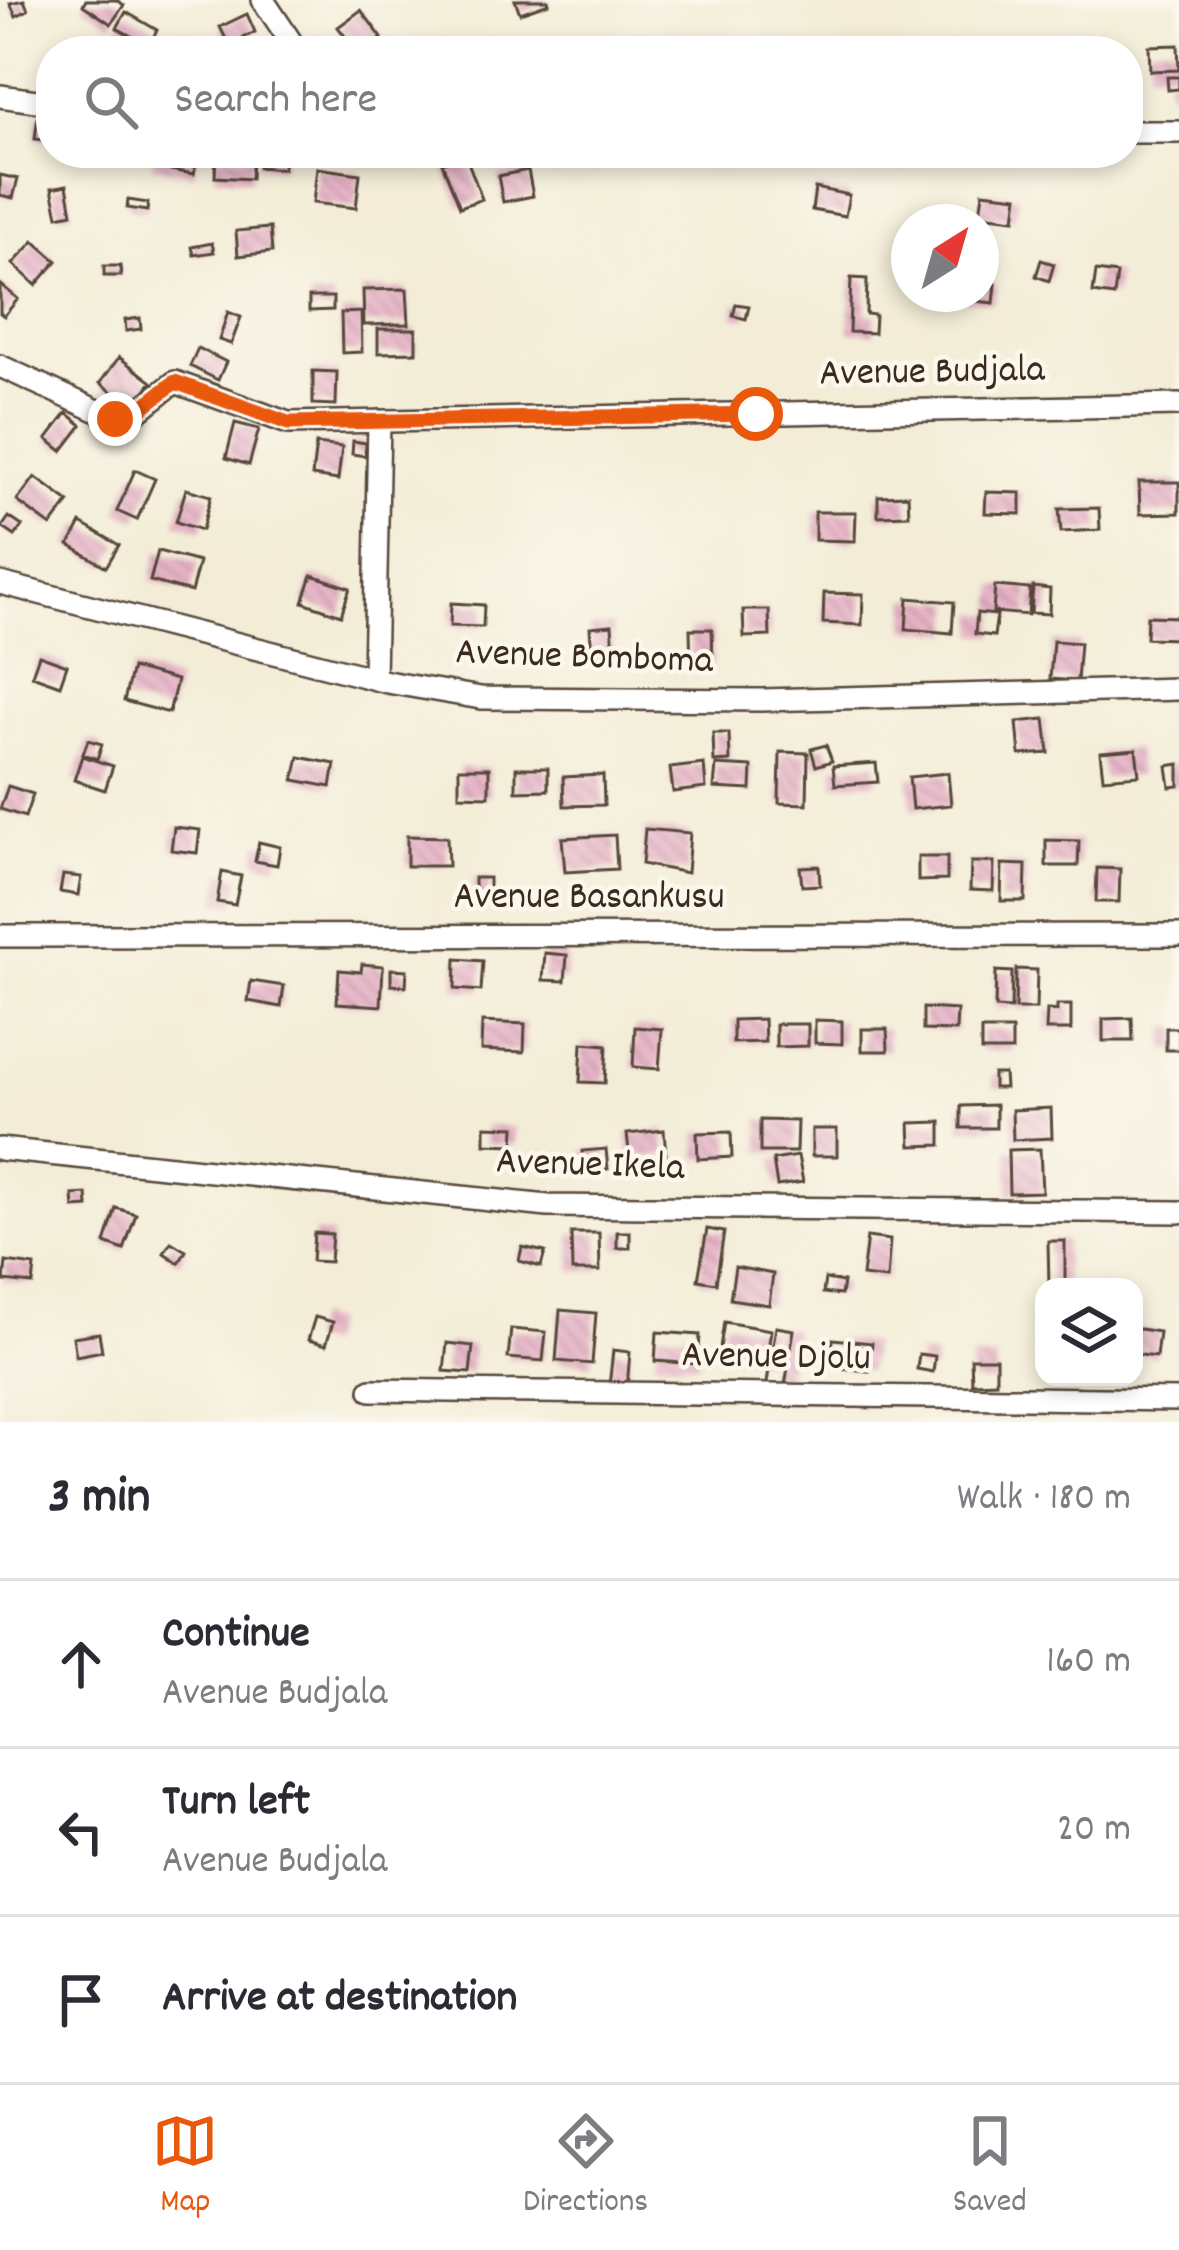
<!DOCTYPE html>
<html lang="en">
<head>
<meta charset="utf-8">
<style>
  body { margin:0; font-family:Dekko,sans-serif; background:#f2f2f3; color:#2b2b33 }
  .controls { position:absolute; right:36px; bottom:36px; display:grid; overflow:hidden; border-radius:24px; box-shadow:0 6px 18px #0003 }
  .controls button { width:108px; height:108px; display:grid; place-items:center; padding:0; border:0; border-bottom:3px solid #e1e1e2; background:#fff; color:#2b2b33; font:60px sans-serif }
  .compass { position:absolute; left:891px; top:204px; width:108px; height:108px; border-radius:50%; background:#fff; box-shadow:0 6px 18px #0003; rotate:37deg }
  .stop { position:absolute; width:36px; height:36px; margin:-27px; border:9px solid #ea580c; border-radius:50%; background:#fff }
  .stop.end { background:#ea580c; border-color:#fff; box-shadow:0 3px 12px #0008 }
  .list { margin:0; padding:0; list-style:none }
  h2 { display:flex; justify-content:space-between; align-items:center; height:156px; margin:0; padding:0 48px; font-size:51px }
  h2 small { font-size:39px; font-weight:400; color:#7c7c81 }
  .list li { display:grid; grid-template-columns:78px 1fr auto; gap:36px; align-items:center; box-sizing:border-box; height:168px; padding:0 48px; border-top:3px solid #e1e1e2 }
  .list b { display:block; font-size:45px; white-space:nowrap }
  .list p { margin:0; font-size:39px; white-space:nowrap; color:#7c7c81 }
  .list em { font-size:39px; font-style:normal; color:#7c7c81 }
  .icon { flex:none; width:66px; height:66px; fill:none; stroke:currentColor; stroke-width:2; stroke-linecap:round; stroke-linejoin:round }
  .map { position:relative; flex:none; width:1179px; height:1422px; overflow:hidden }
  .search { position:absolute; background:#fff; box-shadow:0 6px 18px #0003; left:36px; right:36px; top:36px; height:132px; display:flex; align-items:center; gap:30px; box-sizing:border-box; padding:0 42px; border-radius:48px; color:#7c7c81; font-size:45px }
  .sheet { height:660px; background:#fff }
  nav { display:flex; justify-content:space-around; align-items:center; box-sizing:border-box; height:168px; border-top:3px solid #e1e1e2; background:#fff; font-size:33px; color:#7c7c81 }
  nav a { display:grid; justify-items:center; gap:6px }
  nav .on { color:#ea580c }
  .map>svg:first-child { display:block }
  .building { fill:url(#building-back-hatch) }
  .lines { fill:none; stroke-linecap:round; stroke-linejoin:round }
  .street-casing { stroke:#57473a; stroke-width:26 }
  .street { stroke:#fff; stroke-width:21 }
  .route { stroke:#ea580c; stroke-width:15 }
  .labels { text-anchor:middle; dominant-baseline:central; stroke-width:9; stroke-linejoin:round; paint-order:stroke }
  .street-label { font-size:39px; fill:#3b2a1e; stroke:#fbf7ec }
</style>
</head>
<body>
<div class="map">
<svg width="1179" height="1422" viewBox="0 0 1179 1422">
  <defs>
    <pattern id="building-back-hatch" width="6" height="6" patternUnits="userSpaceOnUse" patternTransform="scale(3)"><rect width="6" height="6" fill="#e6b2c6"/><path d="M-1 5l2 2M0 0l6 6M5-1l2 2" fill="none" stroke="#c699aa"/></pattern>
  </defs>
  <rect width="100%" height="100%" fill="#fbf7ec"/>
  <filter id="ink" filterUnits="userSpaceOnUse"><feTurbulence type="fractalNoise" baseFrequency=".00833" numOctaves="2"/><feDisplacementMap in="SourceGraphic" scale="24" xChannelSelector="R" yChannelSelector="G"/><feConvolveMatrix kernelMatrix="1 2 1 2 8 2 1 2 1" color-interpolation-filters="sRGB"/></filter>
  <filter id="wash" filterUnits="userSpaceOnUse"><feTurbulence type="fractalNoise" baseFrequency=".004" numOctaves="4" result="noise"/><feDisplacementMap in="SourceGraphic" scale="48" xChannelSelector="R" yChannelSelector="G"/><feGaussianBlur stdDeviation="2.7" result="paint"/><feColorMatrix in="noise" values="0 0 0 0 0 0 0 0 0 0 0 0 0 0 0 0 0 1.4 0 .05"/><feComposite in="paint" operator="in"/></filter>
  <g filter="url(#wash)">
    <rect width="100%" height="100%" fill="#f3edd7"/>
    <g id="blocks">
      <path class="building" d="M24 0 28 10 16 16 10 3Z
        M86 0H116L124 5 111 24 83 5Z
        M515 0H548L549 3 520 13Z
        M361 10 382 38 366 51H356L338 27Z
        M126 12 157 30 149 46 117 28Z
        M247 14 255 32 229 45 220 27Z
        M1121 44 1122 51H1077V45Z
        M1178 45 1179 70 1150 71 1149 46Z
        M1167 77H1179V89L1168 90Z
        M38 115 51 117V141L35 139Z
        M154 153H198L194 174 152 167Z
        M259 153H284L283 169 258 167Z
        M465 154 482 199 460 207 442 163Z
        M216 155 252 158 251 179 215 177Z
        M317 168 360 174 356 208 313 203Z
        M528 170 533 196 503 202 498 176Z
        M0 175 18 179 13 198 0 195Z
        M67 185 72 213 58 216 52 188Z
        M815 188 849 195 845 216 812 210Z
        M983 192 1018 196 1015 219 980 215Z
        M128 200 148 203 147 211 127 208Z
        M270 228 272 252 238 256 236 231Z
        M34 241 57 261 36 285 13 264Z
        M212 243 214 252 194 255 192 247Z
        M1041 260 1054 264 1049 281 1036 276Z
        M104 266H120L121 276H104Z
        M1096 271 1117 274 1114 296 1093 293Z
        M851 278 867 279 866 314 875 315 874 333 849 332Z
        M981 282 996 284 994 303 957 299 958 294H981Z
        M0 284 18 299 4 316 0 313Z
        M407 289 409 324 364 325 363 290Z
        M309 297H333V310L309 311Z
        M736 304 749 306 746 319 733 316Z
        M228 312 241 317 231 344 219 340Z
        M361 312 362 352 342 353 341 313Z
        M140 318 141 329 126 331 125 320Z
        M378 329H416V352L378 353Z
        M198 348 226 362 218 380 190 366Z
        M119 357 152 382 133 407 100 383Z
        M313 371 337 372 336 405 313 404Z
        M67 413 82 425 62 451 47 439Z
        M235 423 259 429 249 465 226 458Z
        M353 441 366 443 365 456 352 454Z
        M316 444 342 447 338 480 312 476Z
        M135 470 155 479 137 520 117 511Z
        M35 477 69 502 51 526 17 501Z
        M1139 482H1179V513L1140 514Z
        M186 489 211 496 202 530 176 522Z
        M986 492 1021 493V514L985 513Z
        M908 495 909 515 878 516V496Z
        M1099 508 1100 530 1061 532 1059 509Z
        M815 512H856L855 541 815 540Z
        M9 517 22 526 15 536 2 527Z
        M81 523 119 545 106 567 69 545Z
        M158 551 199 562 191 592 150 581Z
        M312 575 350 588 341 615 303 602Z
        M995 586 1030 589 1028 615 993 612Z
        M1033 587 1050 589 1049 614 1031 613Z
        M824 593 863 594 862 625 823 623Z
        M908 598 954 602 952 633 906 629Z
        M451 603 484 605 483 627 450 626Z
        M743 610H769L770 636 744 637Z
        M977 613 997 615 994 636 975 634Z
        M1147 616 1179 617V639L1146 638Z
        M612 625 614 653 592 655 590 627Z
        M690 629H712L713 666 691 667Z
        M1053 641 1080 643 1077 681 1050 679Z
        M39 655 67 665 60 685 32 675Z
        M132 668 177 680 169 713 124 701Z
        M1045 719 1049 753 1020 755 1017 722Z
        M713 733H729L730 761 714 762Z
        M88 740 102 744 97 759 83 754Z
        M826 745 832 761 816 766 811 749Z
        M1136 749 1139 775 1103 778 1100 752Z
        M780 752 808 753 807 804 779 803Z
        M82 756 113 766 105 790 74 780Z
        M299 757 335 764 331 787 294 780Z
        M876 763 878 782 835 785 833 766Z
        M704 764 706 788 673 792 670 768Z
        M1179 764V786L1170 787 1167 766Z
        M716 765 752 767 751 790 714 788Z
        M459 768H489V796L459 795Z
        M516 768H548V790L516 791Z
        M948 773 951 805 912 809 909 777Z
        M603 775 604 805 564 806 563 777Z
        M8 786 33 794 25 817 0 809Z
        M174 827 200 830 197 853 171 850Z
        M645 829 690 833 687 873 642 864Z
        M615 835 617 869 565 872 562 838Z
        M407 836 447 837 448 866H407Z
        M1046 840 1079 841 1078 866H1046Z
        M259 842 280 847 277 865 255 861Z
        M918 857H947V880L918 881Z
        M971 862H994L993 891 970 890Z
        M1002 864 1026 865 1025 901H1001Z
        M819 866 820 885 802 886 800 867Z
        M1097 868 1120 869 1119 902H1096Z
        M222 872 241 876 235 905 217 902Z
        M63 875 81 877 78 895 60 892Z
        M474 878H489V901H474Z
        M545 953 567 955 565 981 543 980Z
        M456 959 483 961 481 991 455 989Z
        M362 964 383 966 381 1006 337 1003 339 970 361 972Z
        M391 969 407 970 406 986 391 985Z
        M1016 969 1037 970 1036 1009H1015Z
        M996 971 1012 972 1011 1009 995 1008Z
        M251 981 284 986 281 1007 248 1001Z
        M1057 1005H1071V1030H1046L1047 1010 1057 1011Z
        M923 1008 957 1010 956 1031 923 1030Z
        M1132 1018 1133 1041H1103V1019Z
        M764 1019 765 1042 733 1043V1020Z
        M815 1020 842 1021V1044L815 1043Z
        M482 1022 525 1024 524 1052 481 1050Z
        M776 1024H808V1046L776 1047Z
        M635 1027 662 1029 659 1069 633 1067Z
        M1166 1028H1179V1050H1166Z
        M862 1029H887L888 1051H862Z
        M981 1030H1012V1051H981Z
        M582 1043 607 1045 605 1083 580 1082Z
        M993 1074H1004L1005 1088H993Z
        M996 1105V1128H961V1106Z
        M1051 1108 1052 1138 1013 1140 1012 1110Z
        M760 1120 797 1121 796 1152H760Z
        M941 1122V1145L911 1146 910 1123Z
        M485 1126 515 1127 514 1145 485 1144Z
        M812 1129H837V1156H812Z
        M664 1130 666 1156 630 1159 627 1134Z
        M731 1132 732 1157 698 1159 697 1133Z
        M606 1149 608 1169 584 1171 582 1151Z
        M1040 1149 1042 1192 1009 1193 1008 1150Z
        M798 1156 803 1182 777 1186 773 1160Z
        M87 1194 88 1207 74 1208 73 1195Z
        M116 1208 136 1214 124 1250 105 1243Z
        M707 1229 724 1232 716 1283 698 1280Z
        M617 1232H630V1248H617Z
        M314 1233 332 1234 330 1262 312 1261Z
        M571 1233H599L600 1271H572Z
        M867 1237 890 1240 887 1279 862 1276Z
        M1048 1241H1065V1287H1049Z
        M171 1242 186 1251 179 1263 164 1253Z
        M522 1247 545 1252 541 1267 519 1261Z
        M6 1262 35 1266 33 1284 4 1281Z
        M735 1267 773 1274 769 1305 730 1299Z
        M825 1279 843 1282 841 1295 823 1293Z
        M560 1310 596 1313 592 1364 556 1361Z
        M315 1317 333 1322 326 1345 308 1340Z
        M724 1322 771 1330 766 1362 719 1354Z
        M776 1327 794 1330 784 1392 766 1389Z
        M1134 1328 1159 1332 1156 1357 1134 1354Z
        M511 1329 546 1332 543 1361 508 1358Z
        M657 1332 700 1335 698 1364 655 1361Z
        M99 1333 102 1351 76 1356 73 1337Z
        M833 1339 872 1343 869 1371 831 1367Z
        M447 1343 473 1346 470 1373 444 1371Z
        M820 1347 829 1348 827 1364 818 1363Z
        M613 1350 630 1352 627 1388 609 1387Z
        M919 1354 935 1356 933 1372 917 1369Z
        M971 1358H996V1382L972 1383Z"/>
    </g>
  </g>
  <g filter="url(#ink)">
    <use href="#blocks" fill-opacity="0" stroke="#57473a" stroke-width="3"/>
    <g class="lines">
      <defs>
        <path id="street" d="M263 0 297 51
          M0 96 51 103
          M1128 132H1179
          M0 366 115 419 129 418 175 382 288 423 1179 405
          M0 583 387 682 481 698 761 700 1179 689
          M374 678 379 421
          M0 936 1179 935
          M0 1149 548 1206 1179 1212
          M371 1390 1179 1400"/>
      </defs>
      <use href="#street" class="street-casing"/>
      <use href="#street" class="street"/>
    </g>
  </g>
  <g class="lines" filter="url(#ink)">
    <path class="route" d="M115 419 129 418 175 382 288 423 756 414"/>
  </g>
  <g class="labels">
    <g class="street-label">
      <text transform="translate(932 374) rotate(-1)">Avenue Budjala</text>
      <text transform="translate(584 659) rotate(2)">Avenue Bomboma</text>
      <text x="589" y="899">Avenue Basankusu</text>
      <text transform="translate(590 1167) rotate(2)">Avenue Ikela</text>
      <text transform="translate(776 1359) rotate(1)">Avenue Djolu</text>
    </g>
  </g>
</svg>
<div class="controls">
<button><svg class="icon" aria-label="layers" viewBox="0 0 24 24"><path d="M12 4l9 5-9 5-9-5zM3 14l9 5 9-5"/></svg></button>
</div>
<svg class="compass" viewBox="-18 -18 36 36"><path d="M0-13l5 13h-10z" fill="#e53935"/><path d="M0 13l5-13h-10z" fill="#7c7c81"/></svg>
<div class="stop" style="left:756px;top:414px"></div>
<div class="stop end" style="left:115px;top:419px"></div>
<div class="search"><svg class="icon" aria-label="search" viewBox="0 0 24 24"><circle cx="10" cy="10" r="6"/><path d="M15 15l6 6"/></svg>Search here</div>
</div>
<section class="sheet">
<h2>3 min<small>Walk · 180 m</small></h2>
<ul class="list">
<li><svg class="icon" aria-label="ahead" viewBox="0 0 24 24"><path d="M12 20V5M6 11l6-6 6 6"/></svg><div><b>Continue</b><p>Avenue Budjala</p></div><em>160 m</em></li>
<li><svg class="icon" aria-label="left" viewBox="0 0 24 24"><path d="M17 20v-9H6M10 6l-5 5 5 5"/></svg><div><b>Turn left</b><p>Avenue Budjala</p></div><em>20 m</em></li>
<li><svg class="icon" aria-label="arrive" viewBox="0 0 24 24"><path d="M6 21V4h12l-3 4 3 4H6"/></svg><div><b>Arrive at destination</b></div></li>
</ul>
</section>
<nav>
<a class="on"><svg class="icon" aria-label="map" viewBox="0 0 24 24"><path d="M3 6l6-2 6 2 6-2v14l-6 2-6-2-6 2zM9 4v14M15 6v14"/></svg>Map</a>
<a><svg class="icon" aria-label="directions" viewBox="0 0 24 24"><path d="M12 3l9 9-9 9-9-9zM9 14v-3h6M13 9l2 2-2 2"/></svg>Directions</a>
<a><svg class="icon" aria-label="saved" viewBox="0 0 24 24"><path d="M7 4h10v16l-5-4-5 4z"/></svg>Saved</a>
</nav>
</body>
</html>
